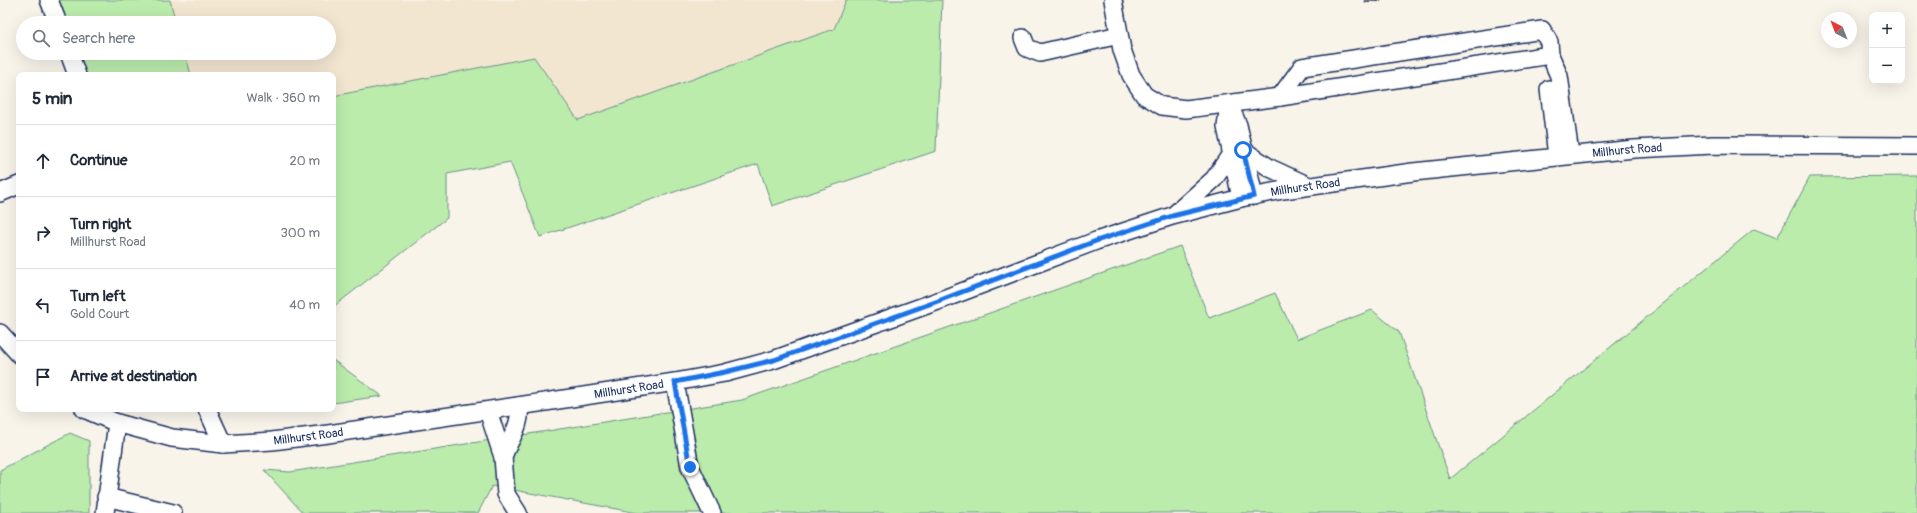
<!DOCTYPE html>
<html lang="en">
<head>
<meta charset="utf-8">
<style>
  body { margin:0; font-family:Pangolin,sans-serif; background:#f2f2f3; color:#1f2937 }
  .controls { position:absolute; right:12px; top:12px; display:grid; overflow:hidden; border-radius:8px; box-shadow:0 4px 16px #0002 }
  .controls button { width:36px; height:36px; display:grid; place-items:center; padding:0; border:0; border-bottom:1px solid #e0e1e3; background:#fff; color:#1f2937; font:20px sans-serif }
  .compass { position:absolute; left:1821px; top:12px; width:36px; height:36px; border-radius:50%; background:#fff; box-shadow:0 4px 16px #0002; rotate:318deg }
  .stop { position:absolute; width:12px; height:12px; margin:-9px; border:3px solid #1a73e8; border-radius:50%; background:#fff }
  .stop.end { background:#1a73e8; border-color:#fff; box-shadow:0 1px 4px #0008 }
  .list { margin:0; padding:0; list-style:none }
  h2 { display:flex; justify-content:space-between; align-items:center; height:52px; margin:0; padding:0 16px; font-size:17px }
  h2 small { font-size:13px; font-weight:400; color:#747a83 }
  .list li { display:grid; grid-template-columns:26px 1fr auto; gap:12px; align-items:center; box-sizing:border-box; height:72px; padding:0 16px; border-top:1px solid #e0e1e3 }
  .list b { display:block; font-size:15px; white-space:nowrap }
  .list p { margin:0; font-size:13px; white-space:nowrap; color:#747a83 }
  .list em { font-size:13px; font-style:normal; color:#747a83 }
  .icon { flex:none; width:22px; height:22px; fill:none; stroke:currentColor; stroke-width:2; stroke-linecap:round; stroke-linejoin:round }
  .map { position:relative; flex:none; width:1917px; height:513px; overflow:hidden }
  .search { position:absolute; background:#fff; box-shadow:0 4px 16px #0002; left:16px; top:16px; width:320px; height:44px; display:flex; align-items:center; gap:10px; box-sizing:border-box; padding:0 14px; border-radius:22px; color:#747a83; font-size:15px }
  .panel { position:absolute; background:#fff; box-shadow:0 4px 16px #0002; left:16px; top:72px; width:320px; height:340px; border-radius:8px }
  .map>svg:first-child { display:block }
  .built { fill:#f2e6d1 }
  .green { fill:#bbecac; stroke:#6b8e85 }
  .building { fill:#e0c796; stroke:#1b2f5e }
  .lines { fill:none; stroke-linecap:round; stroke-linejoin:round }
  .minor-casing { stroke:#1b2f5e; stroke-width:20 }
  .minor { stroke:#fff; stroke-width:17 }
  .route { stroke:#1a73e8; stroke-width:5 }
  .labels { text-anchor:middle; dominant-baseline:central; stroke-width:3; stroke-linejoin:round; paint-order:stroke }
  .street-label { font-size:12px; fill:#1b2f5e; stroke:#fff }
</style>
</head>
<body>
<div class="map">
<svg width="1917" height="513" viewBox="0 0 1917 513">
  <rect width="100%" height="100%" fill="#f9f4ea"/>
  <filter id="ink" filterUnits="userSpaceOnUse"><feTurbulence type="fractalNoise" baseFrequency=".025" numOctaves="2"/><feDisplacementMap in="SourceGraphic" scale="8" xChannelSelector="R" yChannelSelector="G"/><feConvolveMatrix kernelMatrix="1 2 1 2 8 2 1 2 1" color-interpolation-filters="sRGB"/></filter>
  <g filter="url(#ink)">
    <path class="built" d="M170 0H846L834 29 578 120 534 57 333 96V75H191L185 53H329V23H176Z"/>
    <path class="green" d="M44 0H170L176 23H53Z
      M846 0H942L936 151 772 206 758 164 540 237 510 162 447 174V218L333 307V96L534 57 578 120 834 29Z
      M65 53H185L191 75H74Z
      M1917 176V513H638L492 486 478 513H303L264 470 290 472 742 400 1180 246 1209 318 1275 293 1297 339 1372 310 1399 332 1450 479 1754 229 1777 238 1810 177Z
      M333 360 382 396 333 403Z
      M70 433 89 441V513H0V470Z"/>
    <path class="building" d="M1365 0H1381L1365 2Z"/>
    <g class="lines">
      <defs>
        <g id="minor">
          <path d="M49 0 58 23"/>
          <path d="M1113 0 1122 50 1131 75 1144 95 1162 106 1186 109 1280 97 1550 55"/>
          <path d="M1023 38 1027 48 1040 53 1119 35"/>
          <path d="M69 53 77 75"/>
          <path d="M1549 89 1557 156"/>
          <path d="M1280 97 1302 67 1542 30 1549 42 1550 55 1559 76 1570 154"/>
          <path d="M1229 104 1226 127 1241 198"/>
          <path d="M1229 105 1238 125 1254 196"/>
          <path d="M1243 150 1270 168 1309 186"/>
          <path d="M0 193 19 185"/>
          <path d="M1176 213 1214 179 1231 154"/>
          <path d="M0 333 19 354"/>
          <path d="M675 382 690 467 712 513"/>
          <path id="s1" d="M84 409 117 423 172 438 223 444 272 441 328 434 545 402 675 382 725 373 773 360 938 301 1096 241 1172 216 1241 198 1283 190 1413 172 1634 149 1713 145 1917 146"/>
          <path d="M207 409 223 444"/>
          <path d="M488 411 503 457 506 494 518 513"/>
          <path d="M503 457C509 439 522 426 519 406"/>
          <path d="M106 497 173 513"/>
          <path d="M105 513 117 423"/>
        </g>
      </defs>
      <use href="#minor" class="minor-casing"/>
      <use href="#minor" class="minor"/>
    </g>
  </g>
  <g class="lines" filter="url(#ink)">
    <path class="route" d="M690 467 675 382 725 372 774 360 938 301 1096 241 1172 216 1254 196 1243 150"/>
  </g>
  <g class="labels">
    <g class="street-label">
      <text stroke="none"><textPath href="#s1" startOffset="1586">Millhurst Road</textPath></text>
      <text stroke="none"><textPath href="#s1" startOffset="1262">Millhurst Road</textPath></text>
      <text stroke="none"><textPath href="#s1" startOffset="554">Millhurst Road</textPath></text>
      <text stroke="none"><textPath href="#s1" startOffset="230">Millhurst Road</textPath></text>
    </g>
  </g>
</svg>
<div class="controls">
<button>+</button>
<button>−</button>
</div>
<svg class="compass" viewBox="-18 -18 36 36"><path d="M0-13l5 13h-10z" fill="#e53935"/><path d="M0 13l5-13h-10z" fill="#747a83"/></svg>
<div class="stop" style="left:1243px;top:150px"></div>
<div class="stop end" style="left:690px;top:467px"></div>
<div class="search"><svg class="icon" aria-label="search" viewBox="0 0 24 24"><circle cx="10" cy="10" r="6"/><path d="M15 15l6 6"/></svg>Search here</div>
<section class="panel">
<h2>5 min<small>Walk · 360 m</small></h2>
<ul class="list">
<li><svg class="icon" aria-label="ahead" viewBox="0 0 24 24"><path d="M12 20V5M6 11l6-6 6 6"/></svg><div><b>Continue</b></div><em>20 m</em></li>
<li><svg class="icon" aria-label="right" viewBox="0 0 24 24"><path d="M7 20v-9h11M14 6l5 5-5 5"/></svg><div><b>Turn right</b><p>Millhurst Road</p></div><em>300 m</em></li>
<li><svg class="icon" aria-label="left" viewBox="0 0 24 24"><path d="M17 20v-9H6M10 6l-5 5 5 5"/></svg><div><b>Turn left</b><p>Gold Court</p></div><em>40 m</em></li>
<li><svg class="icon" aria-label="arrive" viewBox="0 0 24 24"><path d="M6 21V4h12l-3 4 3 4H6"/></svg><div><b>Arrive at destination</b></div></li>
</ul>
</section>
</div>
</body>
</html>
